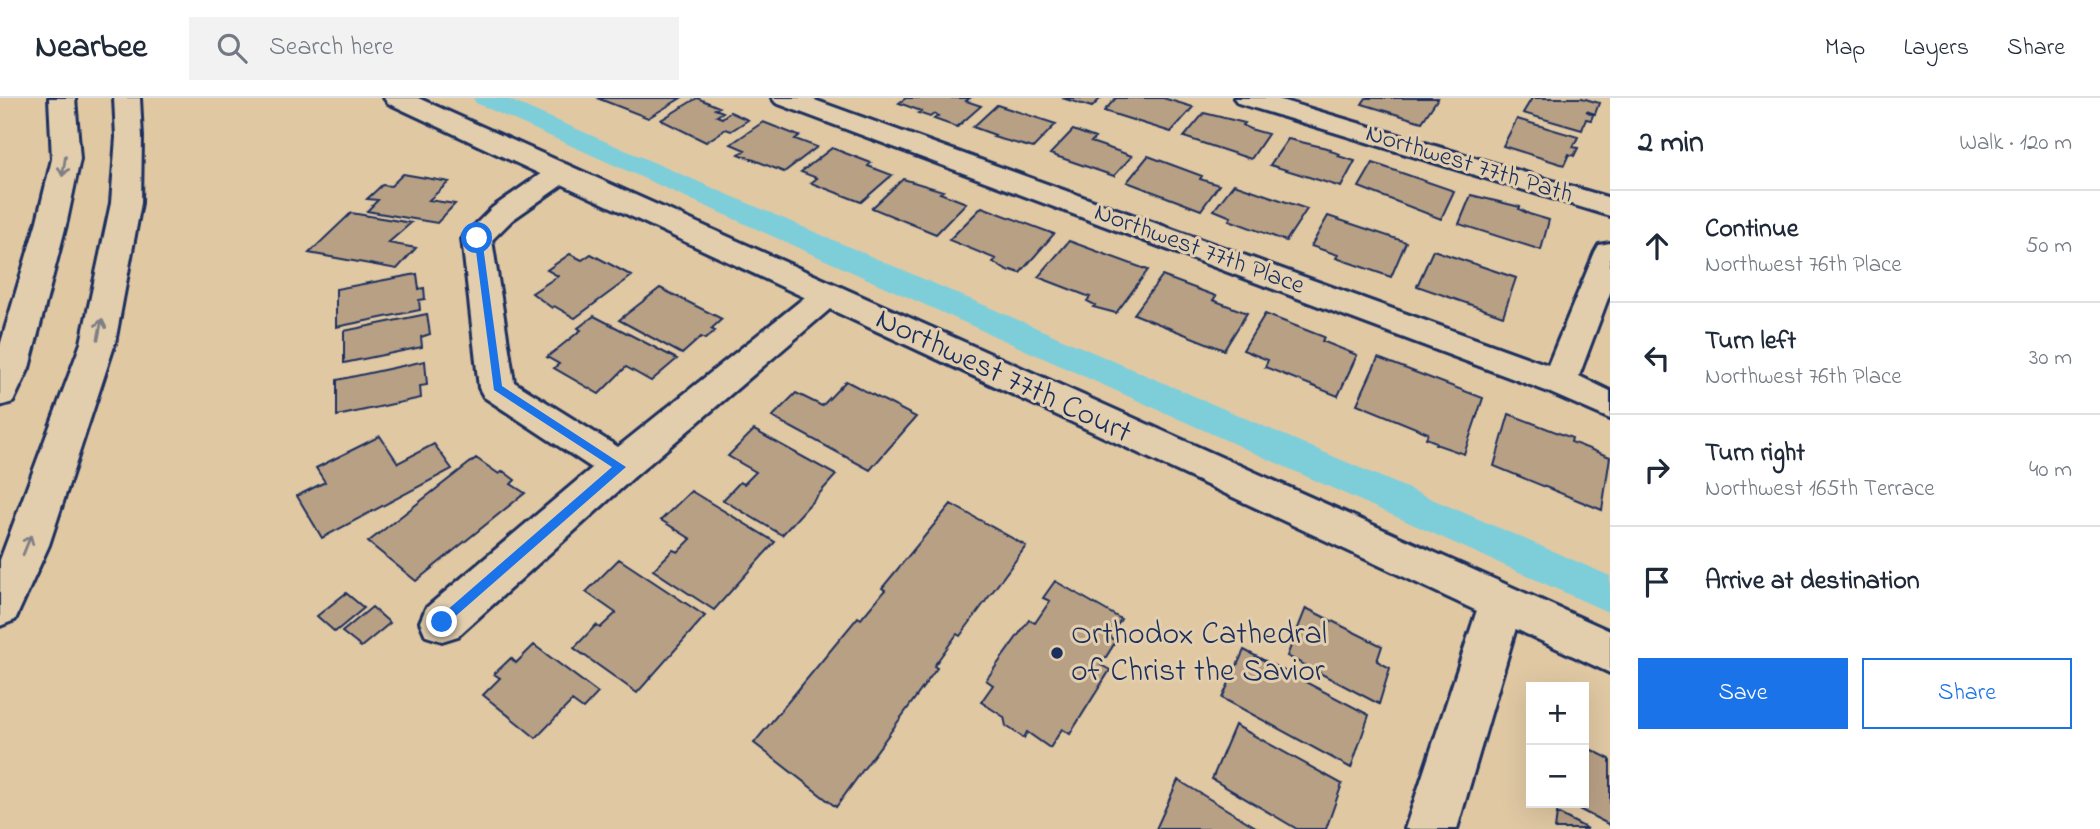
<!DOCTYPE html>
<html lang="en">
<head>
<meta charset="utf-8">
<style>
  body { margin:0; font-family:"Indie Flower",sans-serif; background:#f2f2f3; color:#1f2937 }
  .controls { position:absolute; right:21px; bottom:21px; display:grid; overflow:hidden; border-radius:0px; box-shadow:0 7px 28px #0002 }
  .controls button { width:63px; height:63px; display:grid; place-items:center; padding:0; border:0; border-bottom:2px solid #e0e1e3; background:#fff; color:#1f2937; font:35px sans-serif }
  .stop { position:absolute; width:21px; height:21px; margin:-16px; border:5px solid #1a73e8; border-radius:50%; background:#fff }
  .stop.end { background:#1a73e8; border-color:#fff; box-shadow:0 2px 7px #0008 }
  .list { margin:0; padding:0; list-style:none }
  h2 { display:flex; justify-content:space-between; align-items:center; height:91px; margin:0; padding:0 28px; font-size:30px }
  h2 small { font-size:23px; font-weight:400; color:#747a83 }
  .list li { display:grid; grid-template-columns:46px 1fr auto; gap:21px; align-items:center; box-sizing:border-box; height:112px; padding:0 28px; border-top:2px solid #e0e1e3 }
  .list b { display:block; font-size:26px; white-space:nowrap }
  .list p { margin:0; font-size:23px; white-space:nowrap; color:#747a83 }
  .list em { font-size:23px; font-style:normal; color:#747a83 }
  .actions { display:flex; gap:14px; padding:21px 28px }
  .actions a { flex:1; padding:16px 0; border:2px solid #1a73e8; border-radius:0px; text-align:center; font-size:24px; color:#1a73e8 }
  .actions .main { background:#1a73e8; color:#fff }
  .icon { flex:none; width:38px; height:38px; fill:none; stroke:currentColor; stroke-width:2; stroke-linecap:round; stroke-linejoin:round }
  .map { position:relative; flex:none; width:1610px; height:731px; overflow:hidden }
  header { display:flex; align-items:center; gap:42px; box-sizing:border-box; height:98px; padding:0 35px; background:#fff; border-bottom:2px solid #e0e1e3 }
  header strong { font-size:33px }
  nav { display:flex; gap:38px; margin-inline-start:auto; font-size:24px }
  .search { width:490px; height:63px; background:#f2f2f3; display:flex; align-items:center; gap:18px; box-sizing:border-box; padding:0 24px; border-radius:0px; color:#747a83; font-size:26px }
  main { display:flex }
  aside { flex:1; background:#fff }
  .map>svg:first-child { display:block }
  .lines { fill:none; stroke-linecap:round; stroke-linejoin:round }
  .canal { fill:#7eceda; fill-rule:evenodd }
  .building { fill:#b8a085; stroke:#1b2f5e; stroke-width:2 }
  .street-casing { stroke:#1b2f5e; stroke-width:6 }
  .secondary-casing { stroke:#1b2f5e; stroke-width:6 }
  .highway-casing { stroke:#1b2f5e; stroke-width:6 }
  .street { fill:#e2ceac; fill-rule:evenodd }
  .secondary { fill:#e2ceac; fill-rule:evenodd }
  .highway { fill:#e2ceac; fill-rule:evenodd }
  .oneway { stroke:#7e7e85 }
  .route { fill:#1a73e8 }
  .poi-dot { fill:#1b2f5e; stroke:#e2ceac; stroke-width:2.5 }
  .labels { text-anchor:middle; dominant-baseline:central; stroke-width:6; stroke-linejoin:round; paint-order:stroke }
  .far-street-label { font-size:26px; fill:#1b2f5e; stroke:#e2ceac }
  .street-label { font-size:32px; fill:#1b2f5e; stroke:#e2ceac }
  .poi-label { font-size:32px; fill:#1b2f5e; stroke:#e2ceac; text-anchor:start }
</style>
</head>
<body>
<header>
<strong>Nearbee</strong>
<div class="search"><svg class="icon" aria-label="search" viewBox="0 0 24 24"><circle cx="10" cy="10" r="6"/><path d="M15 15l6 6"/></svg>Search here</div>
<nav><a>Map</a><a>Layers</a><a>Share</a></nav>
</header>
<main>
<div class="map">
<svg width="1610" height="731" viewBox="0 0 1610 731">
  <rect width="100%" height="100%" fill="#e0c8a3"/>
  <filter id="ink" filterUnits="userSpaceOnUse"><feTurbulence type="fractalNoise" baseFrequency=".0143" numOctaves="2"/><feDisplacementMap in="SourceGraphic" scale="14" xChannelSelector="R" yChannelSelector="G"/><feConvolveMatrix kernelMatrix="1 2 1 2 8 2 1 2 1" color-interpolation-filters="sRGB"/></filter>
  <g filter="url(#ink)">
    <g class="lines">
      <path class="canal" d="M473 0H505L1610 478V515L476 5Z"/>
    </g>
    <path class="building" d="M597 0H681L648 20Z
      M697 0 719 9 715 11 723 14 717 18 722 20 730 14 748 22 731 33 726 31 706 44 661 22Z
      M906 0H970L966 3 981 8 957 29 934 21 938 18 934 16 930 19 918 15 921 13 899 5Z
      M1062 0H1101L1092 9Z
      M1116 0H1163L1193 9 1171 34 1104 13Z
      M1366 0H1438L1422 24 1362 6Z
      M1532 0H1582L1599 5 1595 16 1586 13 1593 17 1591 22 1586 21 1582 32 1523 15Z
      M997 7 1056 26 1033 50 993 39 995 37 973 29Z
      M1204 15 1245 25 1243 27 1250 31 1268 36 1251 61 1184 39Z
      M1517 21 1578 39 1573 49 1578 50 1574 58 1569 56 1564 67 1503 48Z
      M763 24 799 38 795 41 817 49 784 74 739 56 745 52 731 46Z
      M1073 32 1095 40 1091 44 1132 58 1114 78 1050 56Z
      M1288 41 1331 51 1330 53 1340 56 1338 58 1355 63 1341 89 1270 67Z
      M832 50 871 65 868 68 892 77 861 104 811 85 817 80 801 74Z
      M1148 58 1202 78 1200 81 1219 87 1201 112 1127 84Z
      M1373 65 1454 93 1441 121 1359 89Z
      M403 76 449 84 429 102 455 106 437 125 367 113 378 102 367 101 382 87 391 88Z
      M903 81 943 93 940 95 966 105 936 136 872 110Z
      M1234 86 1307 111 1286 143 1229 122 1231 119 1214 112Z
      M1471 97 1520 109 1519 111 1529 116 1549 122 1541 152 1459 126Z
      M982 109 1054 136 1020 175 1011 172 1009 174 993 164 996 161 949 142Z
      M351 115 411 125 388 145 416 150 397 171 309 155Z
      M1328 118 1406 144 1391 179 1336 160 1338 157 1311 148Z
      M1069 143 1148 172 1116 215 1093 209 1095 207 1087 203 1090 199 1038 179Z
      M1433 152 1516 180 1503 218 1417 188Z
      M570 156 582 162 591 156 632 178 575 220 554 208 552 210 532 195 558 178 547 172Z
      M417 176 419 191 424 190 425 201 419 202 420 212 336 229V191Z
      M1162 178 1216 198 1213 202 1247 215 1224 252 1134 216Z
      M660 190 722 221 711 231 715 233 705 241 701 239 682 256 619 222Z
      M427 216 430 236 421 239 422 249 344 265V233Z
      M1265 216 1324 239 1322 243 1357 257 1338 298 1265 269 1268 262 1243 252Z
      M594 218 677 261 651 283 626 269 599 296 554 270 559 266 547 259 581 232 578 230Z
      M1378 260 1483 300 1464 356 1435 346 1436 344 1426 340 1428 335 1357 306Z
      M425 263 427 287 420 288 421 300 337 318V282Z
      M846 283 916 319 870 372 772 319 796 295 822 308Z
      M1509 316 1572 340 1571 344 1610 359 1602 412 1494 368Z
      M754 332 836 377 782 437 723 402 740 384 744 386 756 374 728 358Z
      M380 338 398 365 434 346 452 371 322 440 297 398 325 384 316 370Z
      M476 360 499 376 503 373 515 382 511 386 525 395 416 483 368 444Z
      M691 393 775 444 714 512 653 472 673 452 678 454 691 441 661 422Z
      M951 406 1026 448 960 538 957 536 934 568 937 570 836 709 754 645 858 519 861 521 885 492 882 490Z
      M619 461 705 518 637 595 574 550 596 527 600 530 616 515 586 494Z
      M1055 483 1121 521 1110 539 1116 543 1101 567 1110 572 1070 636 1062 631 1050 650 1027 634 1024 640 1006 628 1004 619 981 604 993 587 986 582 1029 522 1035 525 1050 503 1043 500Z
      M346 495 364 510 335 534 317 518Z
      M372 509 390 525 361 549 342 534Z
      M1306 510 1382 548 1377 563 1390 570 1379 606 1287 558Z
      M534 547 598 595 583 611 572 603 536 640 483 597 500 580 494 576 511 560 516 565Z
      M1244 552 1369 617 1351 670 1222 600Z
      M1235 627 1342 686 1326 731H1297L1212 681Z
      M1584 648 1610 661V727L1567 705H1584Z
      M1178 682 1259 731H1156Z
      M1557 715 1588 731H1555Z"/>
    <g class="lines">
      <defs>
        <path id="street" d="M772 0H809L1548 267 1595 154 1599 147 1610 145V195L1579 278 1610 293V321L1546 293 776 5Z
          M1234 0H1274L1610 100V118L1238 5Z
          M559 68 569 70 573 76 569 82 512 122 492 142 514 284 618 349 815 191 826 188 837 191 842 198 837 205 634 379 458 538 442 543 426 538 420 524 426 510 592 370 484 299 479 290 462 140 492 110 549 70Z
          M1501 487 1516 493 1523 506 1457 731H1405L1479 506 1486 493Z"/>
        <path id="secondary" d="M384 0H418L1610 533V575L388 5Z"/>
        <path id="highway" d="M49 0H75L80 61 67 123 29 270 13 304 0 308V248L37 123 52 61Z
          M114 0H140L142 39 141 105 115 245 49 447 15 522 0 528V462L81 245 111 105 116 39Z"/>
      </defs>
      <use href="#street" class="street-casing"/>
      <use href="#secondary" class="secondary-casing"/>
      <use href="#highway" class="highway-casing"/>
      <use href="#street" class="street"/>
      <use href="#secondary" class="secondary"/>
      <use href="#highway" class="highway"/>
    </g>
    <defs><path id="oneway-shaft" d="M-6 0H5M1.5-3L5.5 0L1.5 3" fill="none" stroke-width="1.6" stroke-linecap="round" stroke-linejoin="round" transform="scale(1.75)"/></defs>
    <g class="oneway">
      <use href="#oneway-shaft" transform="translate(64 68) rotate(99)"/>
      <use href="#oneway-shaft" transform="translate(100 231) rotate(-79)"/>
      <use href="#oneway-shaft" transform="translate(27 447) rotate(-68)"/>
    </g>
  </g>
  <path class="route" d="M474 138 482 140 502 288 626 369 442 530 438 528V520L612 369 494 292Z"/>
  <circle class="poi-dot" cx="1057" cy="555" r="7"/>
  <g class="labels">
    <g class="far-street-label">
      <text transform="translate(1469 67) rotate(17)">Northwest 77th Path</text>
      <text transform="translate(1199 152) rotate(20)">Northwest 77th Place</text>
    </g>
    <g class="street-label">
      <text transform="translate(1003 279) rotate(25)">Northwest 77th Court</text>
    </g>
    <g class="poi-label">
      <text x="1071" y="537">Orthodox Cathedral<tspan x="1071" dy="37">of Christ the Savior</tspan></text>
    </g>
  </g>
</svg>
<div class="controls">
<button>+</button>
<button>−</button>
</div>
<div class="stop" style="left:477px;top:140px"></div>
<div class="stop end" style="left:442px;top:524px"></div>
</div>
<aside>
<h2>2 min<small>Walk · 120 m</small></h2>
<ul class="list">
<li><svg class="icon" aria-label="ahead" viewBox="0 0 24 24"><path d="M12 20V5M6 11l6-6 6 6"/></svg><div><b>Continue</b><p>Northwest 76th Place</p></div><em>50 m</em></li>
<li><svg class="icon" aria-label="left" viewBox="0 0 24 24"><path d="M17 20v-9H6M10 6l-5 5 5 5"/></svg><div><b>Turn left</b><p>Northwest 76th Place</p></div><em>30 m</em></li>
<li><svg class="icon" aria-label="right" viewBox="0 0 24 24"><path d="M7 20v-9h11M14 6l5 5-5 5"/></svg><div><b>Turn right</b><p>Northwest 165th Terrace</p></div><em>40 m</em></li>
<li><svg class="icon" aria-label="arrive" viewBox="0 0 24 24"><path d="M6 21V4h12l-3 4 3 4H6"/></svg><div><b>Arrive at destination</b></div></li>
</ul>
<div class="actions"><a class="main">Save</a><a>Share</a></div>
</aside>
</main>
</body>
</html>
